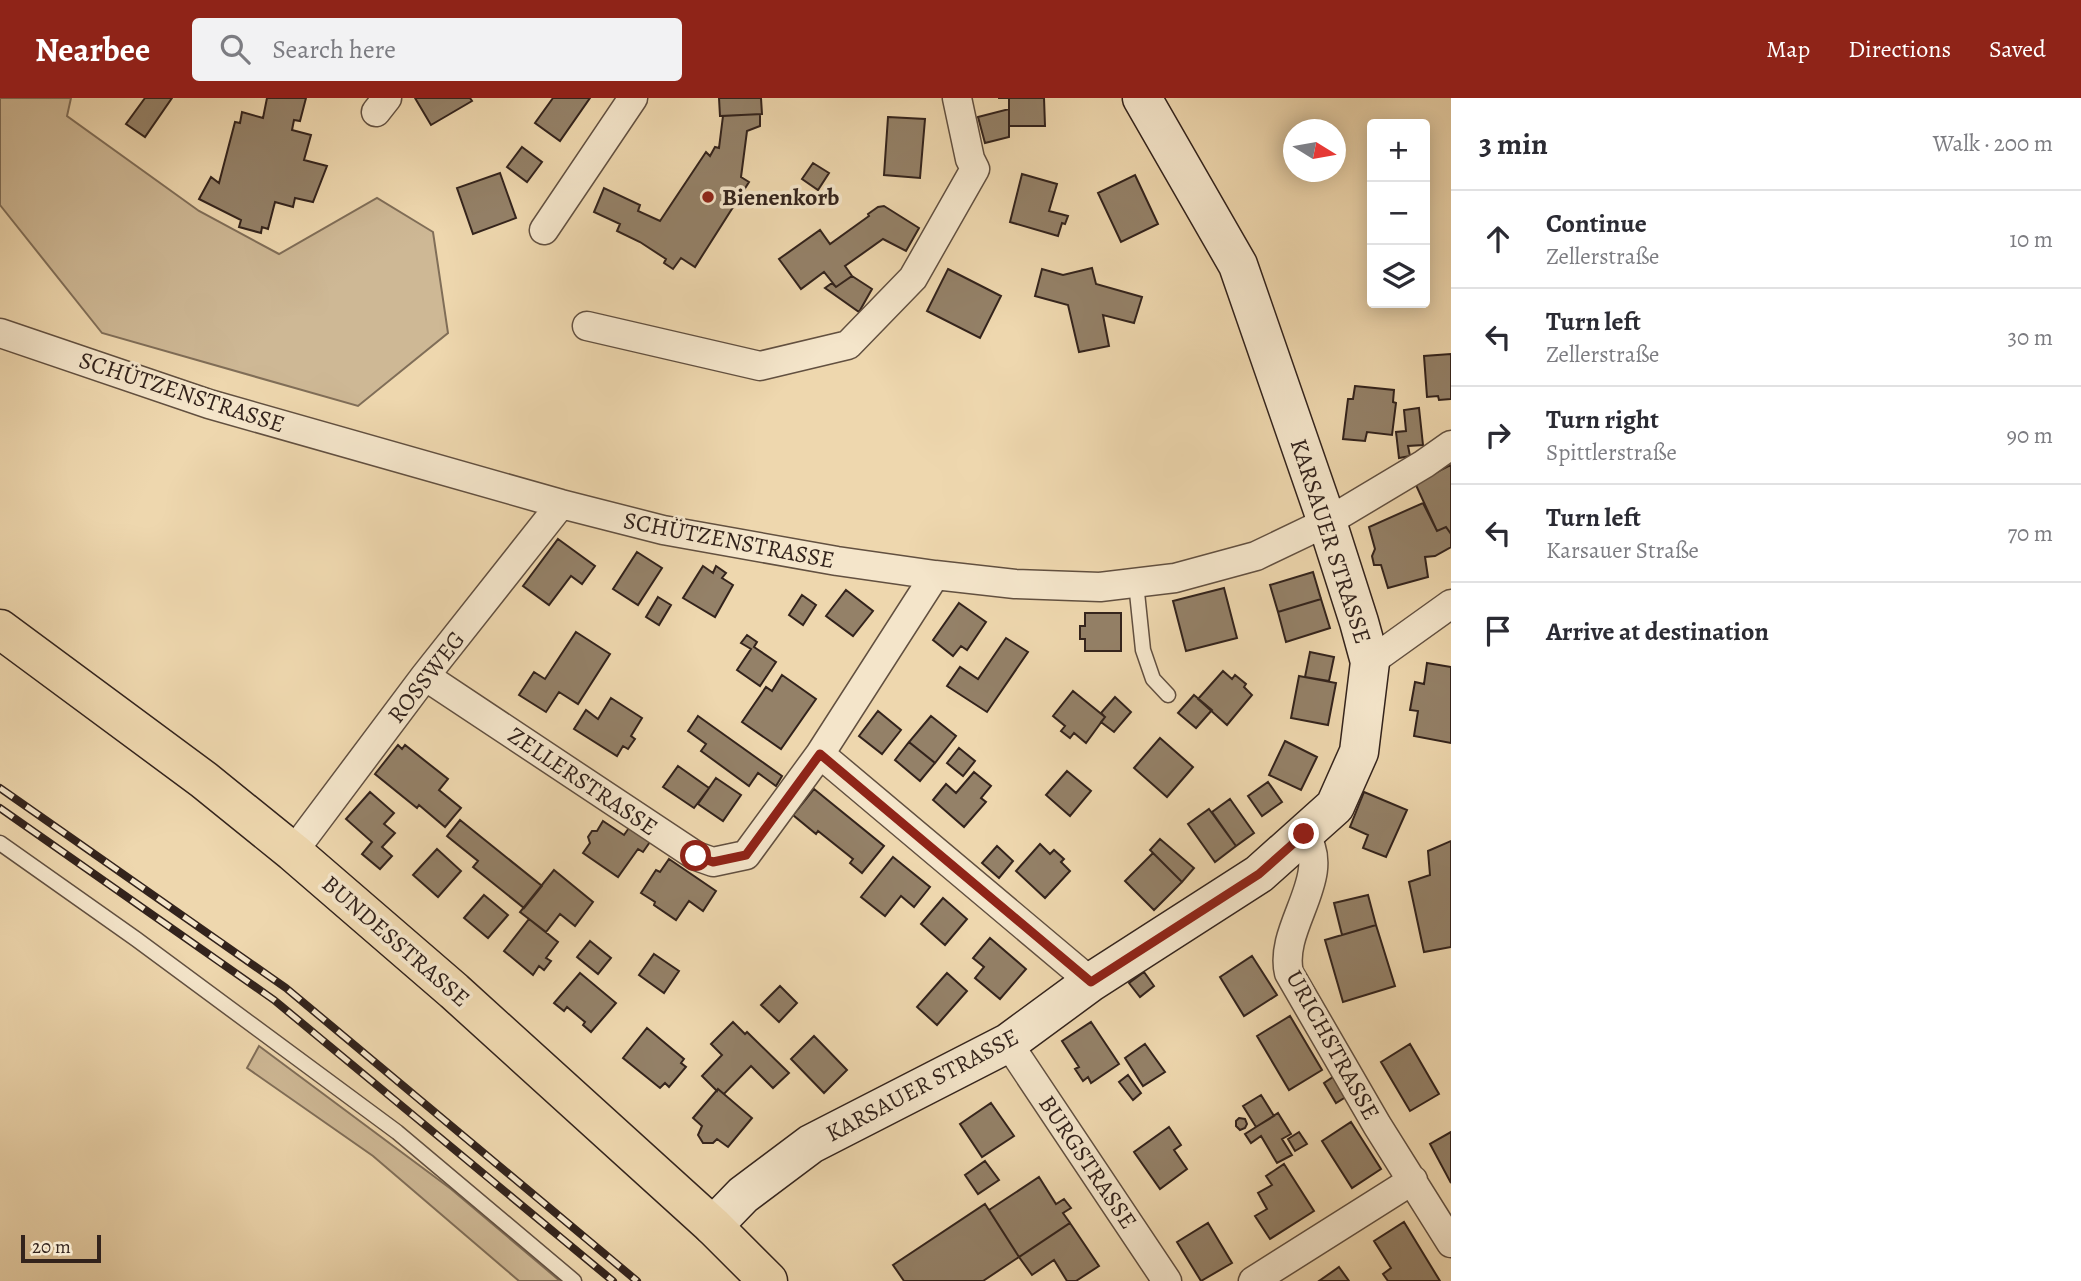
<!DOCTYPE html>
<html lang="en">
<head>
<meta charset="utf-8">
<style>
  body { margin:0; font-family:Alegreya,serif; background:#f2f2f3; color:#2b2b33 }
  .controls { position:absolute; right:21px; top:21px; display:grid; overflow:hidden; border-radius:7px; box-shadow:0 4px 18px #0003 }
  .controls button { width:63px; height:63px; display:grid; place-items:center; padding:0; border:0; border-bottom:2px solid #e1e1e2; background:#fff; color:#2b2b33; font:35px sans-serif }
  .compass { position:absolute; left:1283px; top:21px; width:63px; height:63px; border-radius:50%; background:#fff; box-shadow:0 4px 18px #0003; rotate:101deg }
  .scale { position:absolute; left:21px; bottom:18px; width:80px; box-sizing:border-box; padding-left:7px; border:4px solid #33231c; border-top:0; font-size:19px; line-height:24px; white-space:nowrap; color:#33231c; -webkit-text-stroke:5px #f4e5ca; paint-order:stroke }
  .stop { position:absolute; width:21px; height:21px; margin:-16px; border:5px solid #8f2418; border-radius:50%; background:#fff }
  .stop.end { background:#8f2418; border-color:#fff; box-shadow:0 2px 7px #0008 }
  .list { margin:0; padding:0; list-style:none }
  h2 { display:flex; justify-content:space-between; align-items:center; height:91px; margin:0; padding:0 28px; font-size:30px }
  h2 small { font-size:23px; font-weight:400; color:#7c7c81 }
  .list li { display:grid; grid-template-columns:46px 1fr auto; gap:21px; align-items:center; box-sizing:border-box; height:98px; padding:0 28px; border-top:2px solid #e1e1e2 }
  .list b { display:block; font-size:26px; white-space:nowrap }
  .list p { margin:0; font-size:23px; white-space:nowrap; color:#7c7c81 }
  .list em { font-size:23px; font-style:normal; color:#7c7c81 }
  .icon { flex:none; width:38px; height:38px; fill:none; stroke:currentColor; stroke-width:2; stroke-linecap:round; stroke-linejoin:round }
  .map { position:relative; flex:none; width:1451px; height:1183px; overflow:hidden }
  header { display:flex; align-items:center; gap:42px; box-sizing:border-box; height:98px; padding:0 35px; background:#8f2418; color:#fff }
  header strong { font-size:33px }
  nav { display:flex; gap:38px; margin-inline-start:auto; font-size:24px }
  .search { width:490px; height:63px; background:#f2f2f3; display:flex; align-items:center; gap:18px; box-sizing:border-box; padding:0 24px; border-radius:7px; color:#7c7c81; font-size:26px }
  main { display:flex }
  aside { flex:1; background:#fff }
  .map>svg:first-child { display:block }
  .green { fill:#ceb895; stroke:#806e58; stroke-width:2 }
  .building { fill:#948168; stroke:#33231c; stroke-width:2 }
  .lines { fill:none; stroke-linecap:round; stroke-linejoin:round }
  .lane-casing { stroke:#625040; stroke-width:17 }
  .street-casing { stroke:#625040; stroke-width:31 }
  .secondary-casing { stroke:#33231c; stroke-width:41 }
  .primary-casing { stroke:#33231c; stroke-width:41 }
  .lane { stroke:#f4e5ca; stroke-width:14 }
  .street { stroke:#f4e5ca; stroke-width:28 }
  .secondary { stroke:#f4e5ca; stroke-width:38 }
  .primary { stroke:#eed7ae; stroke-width:38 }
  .rail-casing { stroke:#33231c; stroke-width:8 }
  .rail { stroke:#f4e5ca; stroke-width:5; stroke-dasharray:16; stroke-linecap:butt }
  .route { stroke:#8f2418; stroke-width:9 }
  .poi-dot { fill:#8f2418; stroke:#f4e5ca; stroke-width:2.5 }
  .labels { text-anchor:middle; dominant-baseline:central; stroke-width:7; stroke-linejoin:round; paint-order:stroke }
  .poi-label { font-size:24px; font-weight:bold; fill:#33231c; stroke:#f4e5ca; text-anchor:start }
  .street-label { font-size:24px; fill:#33231c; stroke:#f4e5ca }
</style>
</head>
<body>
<header>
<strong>Nearbee</strong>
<div class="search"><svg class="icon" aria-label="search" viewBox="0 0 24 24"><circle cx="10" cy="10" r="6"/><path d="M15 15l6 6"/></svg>Search here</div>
<nav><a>Map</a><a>Directions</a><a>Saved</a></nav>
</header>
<main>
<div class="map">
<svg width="1451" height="1183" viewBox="0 0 1451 1183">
  <rect width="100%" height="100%" fill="#eed7ae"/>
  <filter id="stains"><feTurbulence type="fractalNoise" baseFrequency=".00286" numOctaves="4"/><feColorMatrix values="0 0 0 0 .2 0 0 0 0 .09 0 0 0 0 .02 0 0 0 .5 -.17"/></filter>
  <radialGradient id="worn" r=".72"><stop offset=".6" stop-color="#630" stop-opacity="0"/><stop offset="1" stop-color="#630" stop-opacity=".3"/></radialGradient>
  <path class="green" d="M0 0H71L67 18 199 113 279 156 377 100 433 134 448 235 358 308 102 235 0 107Z
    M259 948 451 1091 560 1183H519L373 1058 247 970Z"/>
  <path class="building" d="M145 0H172L145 39 126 26Z
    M267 0H306L300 23 294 22 292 32 311 37 304 62 327 68 313 104 295 100 293 109 275 104 268 131 262 129 261 135 239 129 241 122 199 101 211 79 219 85 235 24 240 25 242 14 263 20Z
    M415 0H470L472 3 431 27Z
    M553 0H590L560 43 535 25Z
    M719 0H761L762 16 720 18Z
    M998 0H1044L1045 28H1009V0Z
    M1009 11V39L985 45 978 19Z
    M760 16V28L747 33 741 79 749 84 695 169 681 160 673 171 664 165 666 161 640 144 617 133 620 126 594 114 604 90 640 107 638 113 660 123 706 54 710 58 715 49 719 50 723 18Z
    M888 19 925 21 920 80 884 77Z
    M522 49 542 64 527 84 507 69Z
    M813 65 829 75 818 92 802 81Z
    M500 75 516 120 473 136 457 90Z
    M1022 76 1057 86 1049 113 1068 118 1065 126 1062 125 1058 138 1010 124Z
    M1135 77 1158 126 1121 144 1098 95Z
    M884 108 919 130 906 153 883 141 845 168 852 178 836 189 824 174 801 191 779 161 820 132 830 146 869 118 868 116 878 109Z
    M1092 170 1096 186 1142 199 1134 225 1103 217 1109 248 1079 254 1068 207 1035 198 1042 171 1063 177Z
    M948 171 1001 198 980 240 927 213Z
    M852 178 872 191 859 214 825 190 832 185 836 189Z
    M1451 256V301L1439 302 1438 298 1427 299 1424 258Z
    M1355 288 1394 292 1393 304 1396 305 1392 337 1367 334 1365 343 1343 341 1348 301H1353Z
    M1419 310 1423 347 1408 348 1410 358 1399 360 1396 334 1406 333 1404 312Z
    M1451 367V436L1446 429 1437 433 1415 385Z
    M1423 405 1437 433 1446 429 1451 436V449L1435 458 1425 459 1428 479 1388 490 1381 467H1374L1372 458 1375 451 1369 429Z
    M558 441 595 468 582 486 571 478 549 507 523 488Z
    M637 454 662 470 638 507 613 491Z
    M703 468 713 475 716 468 726 475 722 480 733 487 715 519 683 500Z
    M1313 474 1321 501 1278 514 1270 487Z
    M1224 490 1237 540 1186 553 1173 503Z
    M846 492 873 513 853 538 826 518Z
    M802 497 816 507 803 527 789 517Z
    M658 499 671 507 659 527 646 519Z
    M1321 501 1330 530 1286 544 1278 514Z
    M959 505 986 524 967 552 961 548 953 558 933 542Z
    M1085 515H1121V553H1085V541H1080V528H1085Z
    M576 534 610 556 578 606 559 594 546 614 519 597 534 574 545 581Z
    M747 537 757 544 754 549 776 564 760 588 737 572 751 551 741 545Z
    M1006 540 1028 554 987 614 947 588 960 569 978 581Z
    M1310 554 1334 559 1329 583 1305 579Z
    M1427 565 1451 569V645L1414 638 1418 613 1410 612 1415 584 1424 586Z
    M1223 573 1232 581 1235 577 1246 586 1244 589 1252 597 1227 627 1198 601Z
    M782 577 816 601 781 651 742 624 766 589 772 593Z
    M1299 578 1336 585 1328 627 1291 620Z
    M1073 593 1105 619 1086 645 1074 635 1070 640 1061 633 1065 628 1053 618Z
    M1194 597 1212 612 1196 630 1178 615Z
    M1115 599 1131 614 1114 634 1101 624 1105 619 1101 615Z
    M611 600 642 620 631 638 635 641 628 651 623 648 617 658 574 631 586 612 598 621Z
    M878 613 901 632 882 656 859 638Z
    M698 618 782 678 776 688 758 675 749 688 701 653 706 646 688 633Z
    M931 618 956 638 935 665 909 644Z
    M1160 640 1193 669 1167 699 1134 670Z
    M1285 643 1317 659 1301 692 1269 677Z
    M909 644 935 665 920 683 895 662Z
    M398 647 402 651 405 647 448 681 439 692 461 710 445 729 419 707 417 710 375 676Z
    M959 650 975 663 963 678 947 665Z
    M678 668 709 690 694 710 663 689Z
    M1067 673 1091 693 1070 718 1046 697Z
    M974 674 991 688 981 700 986 704 964 729 933 702 946 686 956 695Z
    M716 680 741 697 723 723 698 706Z
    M1268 684 1282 704 1262 718 1248 698Z
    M814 691 884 748 862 775 850 765 853 761 818 733 816 736 793 717Z
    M370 694 394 715 384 726 395 735 382 749 392 758 380 771 362 756 372 744 346 721Z
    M1364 694 1407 712 1386 759 1363 750 1368 737 1350 729Z
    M1230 701 1254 735 1236 748 1212 714Z
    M1209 711 1236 748 1215 764 1188 726Z
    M460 722 542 788 524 810 473 769 478 763 447 738Z
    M603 723 624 737 631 727 652 741 643 754 638 751 618 779 583 755 590 745 588 739 592 733H597Z
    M1160 741 1194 770 1182 784 1150 752Z
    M1451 743V849L1424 854 1409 784 1430 777 1428 753Z
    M1040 746 1050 756 1054 752 1064 761 1061 764 1070 773 1045 800 1016 773Z
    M997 748 1013 763 999 780 982 765Z
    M437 751 461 773 438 799 413 777Z
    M1153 755 1182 784 1154 812 1125 783Z
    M893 759 930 789 914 809 901 798 885 818 861 799Z
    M669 761 716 793 703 813 689 803 676 822 654 807 655 804 641 795 656 772 660 774Z
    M554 772 593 804 575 828 560 816 546 834 520 814Z
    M484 797 508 817 488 840 464 820Z
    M1368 797 1376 827 1342 837 1334 805Z
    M943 800 967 821 945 847 921 826Z
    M529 821 558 844 546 860 551 863 544 872 539 868 533 877 504 853Z
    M1376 827 1395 888 1343 904 1325 842Z
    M990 840 1026 871 1000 901 975 880 984 869 973 860Z
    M590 843 611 860 598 876 577 859Z
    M654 856 679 873 664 895 639 877Z
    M1252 858 1277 897 1244 918 1220 879Z
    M1144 874 1154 888 1140 899 1129 885Z
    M580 875 616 905 591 934 583 927 585 924 567 909 564 913 554 905Z
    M947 875 967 893 937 927 917 909Z
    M780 888 797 905 779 924 761 907Z
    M1290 918 1322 972 1289 992 1257 938Z
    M733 924 745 936 747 934 789 975 773 990 751 968 724 996 718 991 717 993 702 978 722 957 711 946Z
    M1091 924 1119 966 1091 985 1088 979 1083 983 1075 971 1079 969 1062 943Z
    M647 930 684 961 681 965 686 969 669 989 665 985 660 990 623 960Z
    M814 938 847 972 824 995 791 961Z
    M1145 946 1165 974 1143 988 1125 960Z
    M1410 946 1439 996 1410 1013 1381 964Z
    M1128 977 1141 995 1133 1002 1119 984Z
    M1336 977 1349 997 1336 1005 1324 985Z
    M718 991 752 1020 728 1049 717 1041 713 1045H703L698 1037 702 1028 693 1020Z
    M1261 997 1274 1018 1256 1029 1243 1008Z
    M991 1005 1014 1038 982 1059 960 1026Z
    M1278 1015 1291 1036 1282 1041 1292 1057 1277 1065 1261 1038 1251 1045 1245 1036Z
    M1239 1020 1245 1021 1247 1026 1245 1030 1240 1032 1236 1028V1023Z
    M1351 1024 1381 1071 1352 1090 1322 1043Z
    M1169 1029 1181 1047 1174 1052 1187 1071 1160 1091 1134 1054Z
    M1299 1034 1307 1046 1295 1053 1288 1041Z
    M1451 1034V1085L1430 1046Z
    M985 1063 999 1082 978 1096 965 1077Z
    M1284 1066 1314 1113 1270 1141 1255 1118 1267 1111 1258 1095 1272 1087 1266 1078Z
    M1039 1079 1056 1106 1064 1101 1071 1110 1063 1115 1070 1125 1019 1159 989 1112Z
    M985 1106 1019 1159 983 1183H904L893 1167Z
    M1404 1124 1440 1183H1388L1383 1176 1391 1170 1374 1143Z
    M1070 1125 1099 1168 1076 1183H1067L1054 1162 1032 1177 1019 1159Z
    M1208 1125 1232 1165 1201 1183 1177 1144Z
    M1339 1169 1349 1183H1319Z"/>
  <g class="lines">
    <defs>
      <path id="lane" d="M1136 485 1143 552 1153 581 1168 597
        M0 745 136 841 397 1034 574 1183"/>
      <path id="street" d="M376 14 387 0
        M544 132 633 0
        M587 228 760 268 848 247 913 180 975 71 970 61 957 0
        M0 235 209 306 561 406 663 432 837 463 935 477 1015 486 1100 489 1175 480 1256 458 1327 424 1424 366 1451 347
        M1370 564 1451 506
        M425 578 696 758 713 764 746 757 820 656 935 477
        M820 656 1091 884
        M1304 736C1335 778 1278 829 1289 875L1377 1027 1451 1145
        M293 754 425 578 561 406
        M1008 945 1167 1183
        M1253 1183 1413 1082"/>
      <path id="secondary" d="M713 1128 743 1097 811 1046 1008 945 1091 884 1259 776 1335 708 1359 654 1370 564 1359 524 1327 424 1238 167 1142 0"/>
      <path id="primary" d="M0 531 204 682 293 754 454 893 713 1128 768 1183"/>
    </defs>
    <use href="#lane" class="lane-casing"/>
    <use href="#street" class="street-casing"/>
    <use href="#secondary" class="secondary-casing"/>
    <use href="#primary" class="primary-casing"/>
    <use href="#lane" class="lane"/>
    <use href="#street" class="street"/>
    <use href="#secondary" class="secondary"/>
    <use href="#primary" class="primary"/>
    <defs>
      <path id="rail" d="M0 690 286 890 637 1183
        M0 710 274 902 613 1183"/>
    </defs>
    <use href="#rail" class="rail-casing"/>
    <use href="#rail" class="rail"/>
  </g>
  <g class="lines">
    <path class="route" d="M696 758 713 764 746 757 820 656 1091 884 1259 776 1304 736"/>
  </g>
  <circle class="poi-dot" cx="708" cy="99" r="7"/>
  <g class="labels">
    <g class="poi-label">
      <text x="722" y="99">Bienenkorb</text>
    </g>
    <g class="street-label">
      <text transform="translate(182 294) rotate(18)">SCHÜTZENSTRASSE</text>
      <text transform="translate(729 442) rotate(11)">SCHÜTZENSTRASSE</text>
      <text transform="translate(1331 443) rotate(72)">KARSAUER STRASSE</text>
      <text transform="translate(426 579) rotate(-52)">ROSSWEG</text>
      <text transform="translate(583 683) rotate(34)">ZELLERSTRASSE</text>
      <text transform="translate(396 843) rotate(41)">BUNDESSTRASSE</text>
      <text transform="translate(1333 947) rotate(61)">URICHSTRASSE</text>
      <text transform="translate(922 987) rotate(-28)">KARSAUER STRASSE</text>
      <text transform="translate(1088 1064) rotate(56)">BURGSTRASSE</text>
    </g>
  </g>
  <rect width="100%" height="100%" filter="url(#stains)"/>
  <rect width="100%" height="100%" fill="url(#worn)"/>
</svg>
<div class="controls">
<button>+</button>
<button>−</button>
<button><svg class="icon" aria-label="layers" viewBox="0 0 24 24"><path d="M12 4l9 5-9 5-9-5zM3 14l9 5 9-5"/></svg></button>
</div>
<svg class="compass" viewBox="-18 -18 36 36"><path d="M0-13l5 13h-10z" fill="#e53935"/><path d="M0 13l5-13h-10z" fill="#7c7c81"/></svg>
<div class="scale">20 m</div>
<div class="stop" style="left:696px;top:758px"></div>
<div class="stop end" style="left:1304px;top:736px"></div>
</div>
<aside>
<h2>3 min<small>Walk · 200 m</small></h2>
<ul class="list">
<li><svg class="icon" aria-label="ahead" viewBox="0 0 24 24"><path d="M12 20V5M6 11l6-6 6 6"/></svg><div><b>Continue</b><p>Zellerstraße</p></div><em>10 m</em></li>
<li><svg class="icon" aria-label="left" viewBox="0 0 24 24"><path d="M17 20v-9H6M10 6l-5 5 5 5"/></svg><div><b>Turn left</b><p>Zellerstraße</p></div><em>30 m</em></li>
<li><svg class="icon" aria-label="right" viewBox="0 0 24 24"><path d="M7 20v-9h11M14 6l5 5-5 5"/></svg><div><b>Turn right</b><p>Spittlerstraße</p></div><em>90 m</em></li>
<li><svg class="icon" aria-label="left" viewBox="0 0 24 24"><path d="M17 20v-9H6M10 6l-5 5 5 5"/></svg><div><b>Turn left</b><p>Karsauer Straße</p></div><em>70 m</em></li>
<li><svg class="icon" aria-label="arrive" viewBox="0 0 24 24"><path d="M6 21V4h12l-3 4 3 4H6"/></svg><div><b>Arrive at destination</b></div></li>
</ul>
</aside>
</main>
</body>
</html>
